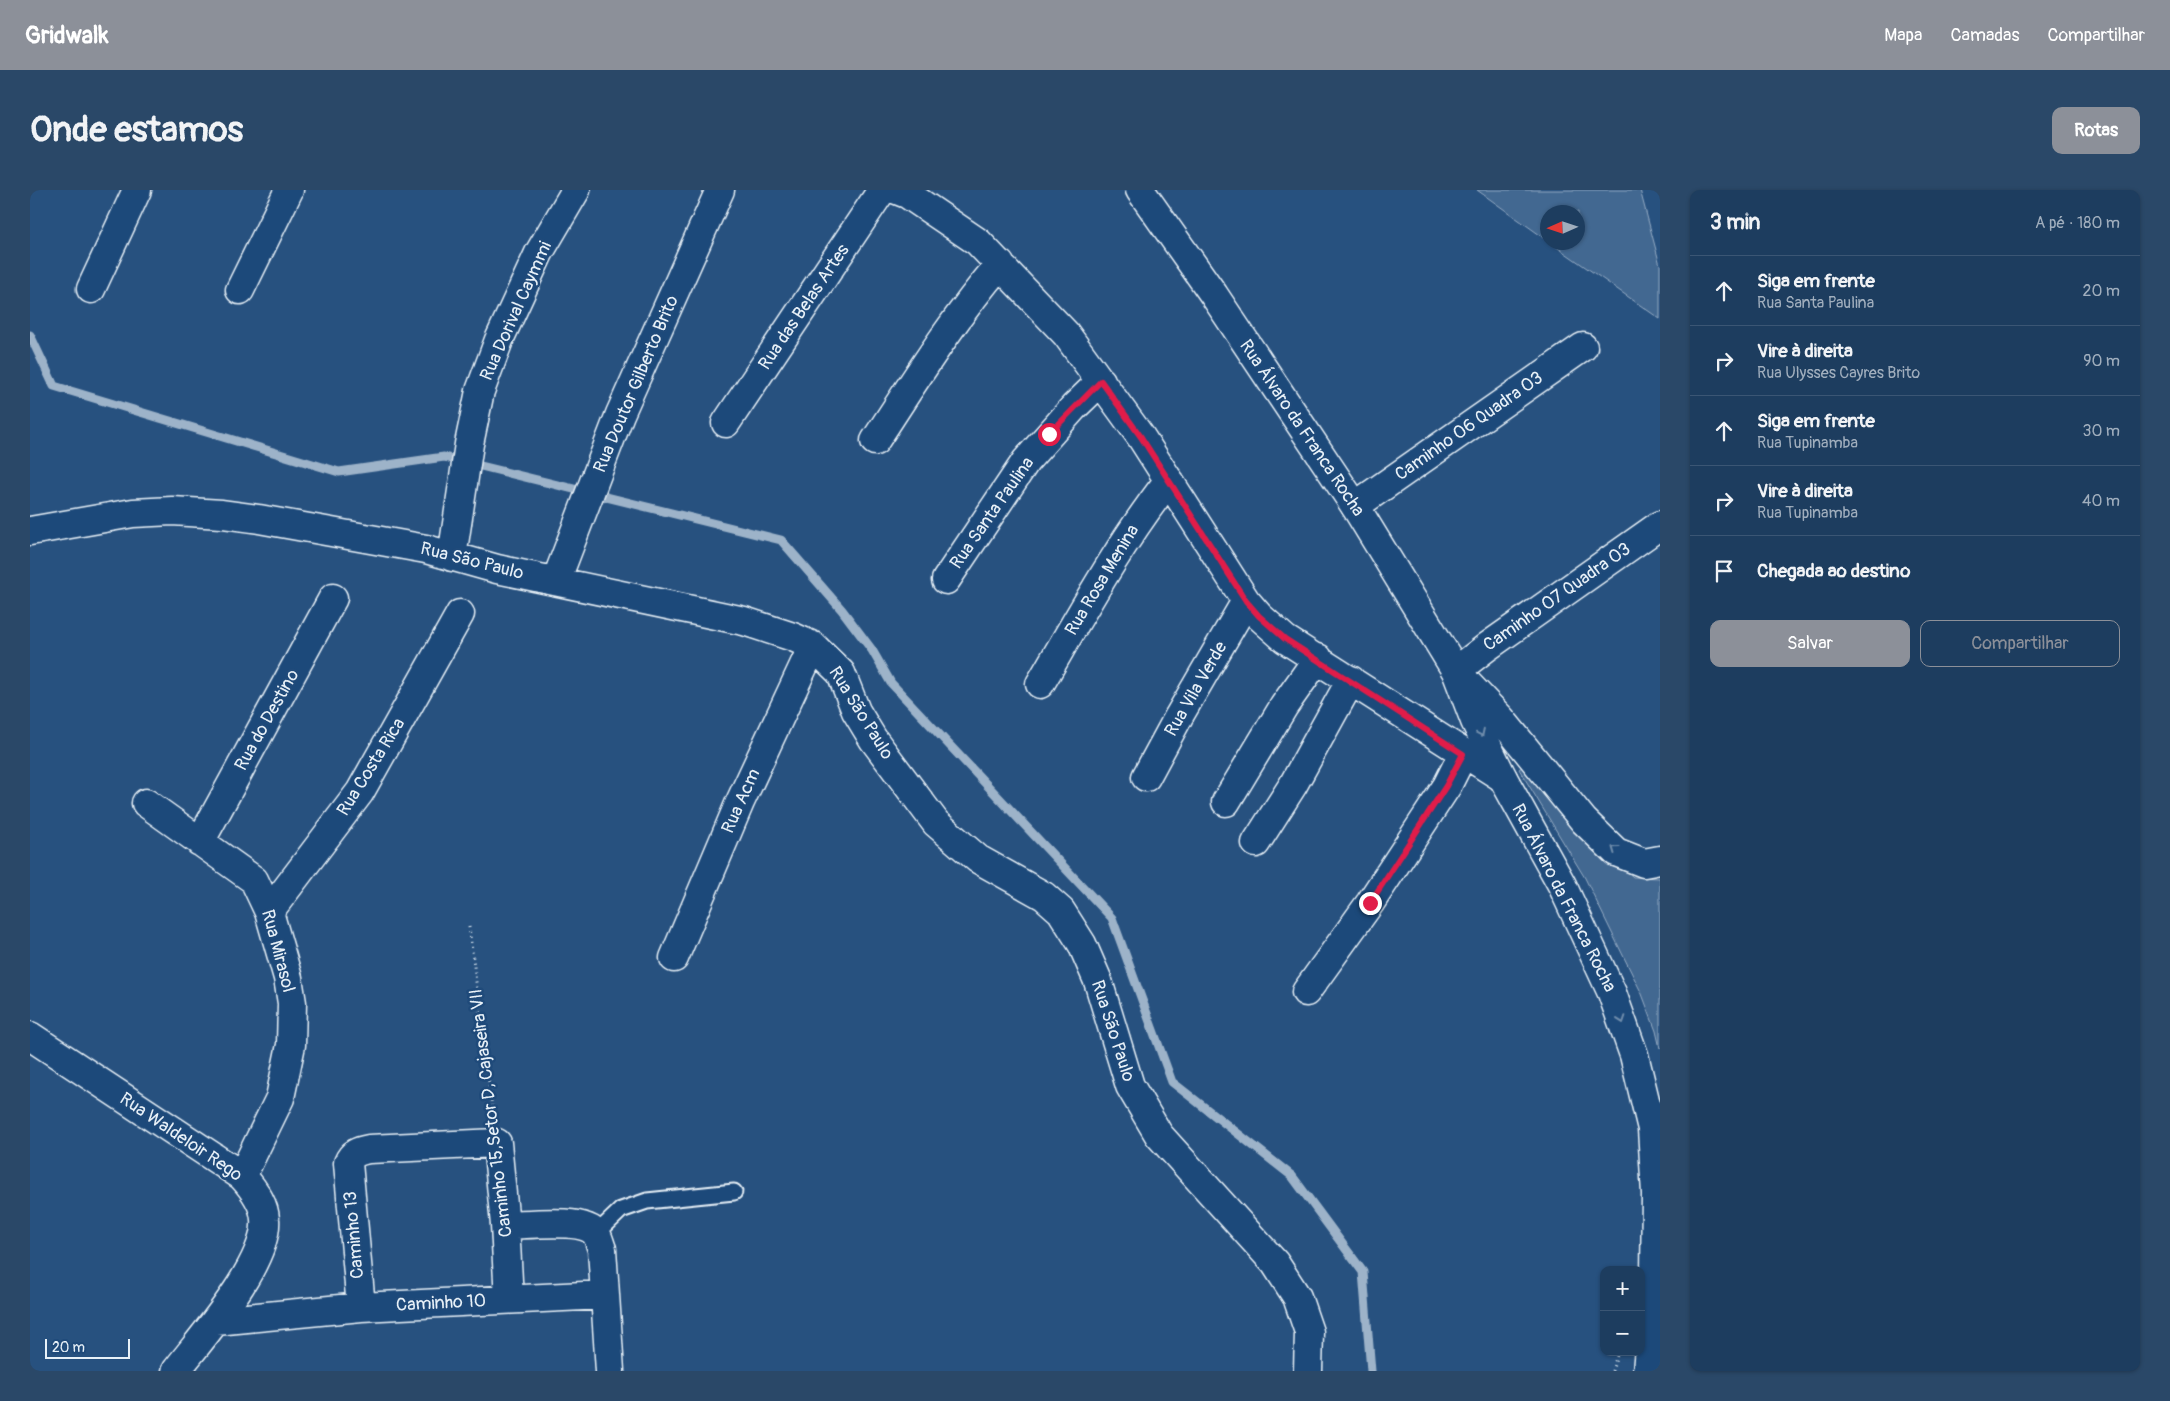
<!DOCTYPE html>
<html lang="pt">
<head>
<meta charset="utf-8">
<style>
  body { margin:0; font-family:Pangolin,sans-serif; background:#2a4868; color:#f1f3f6 }
  .controls { position:absolute; right:15px; bottom:15px; display:grid; overflow:hidden; border-radius:10px; box-shadow:0 1px 4px #0004 }
  .controls button { width:45px; height:45px; display:grid; place-items:center; padding:0; border:0; border-bottom:1px solid #3b5674; background:#1d3d5f; color:#f1f3f6; font:25px sans-serif }
  .compass { position:absolute; left:1510px; top:15px; width:45px; height:45px; border-radius:50%; background:#1d3d5f; box-shadow:0 1px 4px #0004; rotate:267deg }
  .scale { position:absolute; left:15px; bottom:12px; width:85px; box-sizing:border-box; padding-left:5px; border:2px solid #e8f1f8; border-top:0; font-size:14px; line-height:18px; white-space:nowrap; color:#e8f1f8; -webkit-text-stroke:4px #1f4a7a; paint-order:stroke }
  .stop { position:absolute; width:15px; height:15px; margin:-11px; border:4px solid #e11d48; border-radius:50%; background:#fff }
  .stop.end { background:#e11d48; border-color:#fff; box-shadow:0 1px 5px #0008 }
  .list { margin:0; padding:0; list-style:none }
  h2 { display:flex; justify-content:space-between; align-items:center; height:65px; margin:0; padding:0 20px; font-size:21px }
  h2 small { font-size:16px; font-weight:400; color:#a0aebd }
  .list li { display:grid; grid-template-columns:32px 1fr auto; gap:15px; align-items:center; box-sizing:border-box; height:70px; padding:0 20px; border-top:1px solid #3b5674 }
  .list b { display:block; font-size:19px; white-space:nowrap }
  .list p { margin:0; font-size:16px; white-space:nowrap; color:#a0aebd }
  .list em { font-size:16px; font-style:normal; color:#a0aebd }
  .actions { display:flex; gap:10px; padding:15px 20px }
  .actions a { flex:1; padding:11px 0; border:1px solid #8c9099; border-radius:10px; text-align:center; font-size:18px; color:#8c9099 }
  .actions .main { background:#8c9099; color:#fff }
  .icon { flex:none; width:28px; height:28px; fill:none; stroke:currentColor; stroke-width:2; stroke-linecap:round; stroke-linejoin:round }
  .map { position:relative; flex:none; width:1630px; height:1181px; overflow:hidden; border-radius:10px }
  header { display:flex; align-items:center; gap:30px; box-sizing:border-box; height:70px; padding:0 25px; background:#8c9099; color:#fff }
  header strong { font-size:24px }
  nav { display:flex; gap:28px; margin-inline-start:auto; font-size:18px }
  .intro { display:flex; align-items:center; justify-content:space-between; box-sizing:border-box; height:120px; padding:0 30px }
  h1 { margin:0; font-size:35px }
  .button { padding:12px 22px; border-radius:10px; background:#8c9099; color:#fff; font-size:18px; font-weight:700 }
  main { display:flex; gap:30px; padding:0 30px }
  aside { flex:1; background:#1d3d5f; border-radius:10px; box-shadow:0 1px 4px #0004 }
  .map>svg:first-child { display:block }
  .green { fill:#436891; stroke:#96acc4 }
  .lines { fill:none; stroke-linecap:round; stroke-linejoin:round }
  .stream { stroke:#9db3c9; stroke-width:9 }
  .service-casing { stroke:#e8f1f8; stroke-width:19 }
  .minor-casing { stroke:#e8f1f8; stroke-width:31 }
  .secondary-casing { stroke:#e8f1f8; stroke-width:31 }
  .path { stroke:#e8f1f8; stroke-width:3; stroke-dasharray:1 4; stroke-linecap:butt }
  .service { stroke:#1f4a7a; stroke-width:15 }
  .minor { stroke:#1f4a7a; stroke-width:28 }
  .secondary { stroke:#1f4a7a; stroke-width:28 }
  .oneway { stroke:#6f8dac }
  .route { stroke:#e11d48; stroke-width:6 }
  .labels { text-anchor:middle; dominant-baseline:central; stroke-width:5; stroke-linejoin:round; paint-order:stroke }
  .street-label { font-size:18px; fill:#e8f1f8; stroke:#1f4a7a }
</style>
</head>
<body>
<header>
<strong>Gridwalk</strong>
<nav><a>Mapa</a><a>Camadas</a><a>Compartilhar</a></nav>
</header>
<div class="intro"><h1>Onde estamos</h1><a class="button">Rotas</a></div>
<main>
<div class="map">
<svg width="1630" height="1181" viewBox="0 0 1630 1181">
  <rect width="100%" height="100%" fill="#27517f"/>
  <filter id="ink" filterUnits="userSpaceOnUse"><feTurbulence type="fractalNoise" baseFrequency=".02" numOctaves="2"/><feDisplacementMap in="SourceGraphic" scale="10" xChannelSelector="R" yChannelSelector="G"/><feConvolveMatrix kernelMatrix="1 2 1 2 8 2 1 2 1" color-interpolation-filters="sRGB"/></filter>
  <g filter="url(#ink)">
    <path class="green" d="M1447 0H1610L1630 75V129L1521 53 1548 52V22H1518L1517 50Z
      M1498 573 1556 644 1603 687 1630 688V858L1626 841 1612 804 1555 688 1489 579Z"/>
    <g class="lines">
      <path class="stream" d="M0 145 24 196 309 282 414 267 751 350 812 420 842 460 861 493 1082 728 1142 892 1262 986 1333 1082 1341 1181"/>
      <defs>
        <path id="service" d="M566 1044 591 1020 617 1011 704 1002"/>
        <path id="minor" d="M867 0 877 4 948 52 1036 144 1111 247 1216 411 1229 426 1255 449 1473 588
          M61 99 107 0
          M210 100 259 0
          M696 233 852 0
          M845 251C885 190 923 129 970 74
          M1325 316 1553 157
          M0 341 103 323 142 321 192 324 229 329 396 359 467 379 714 431 763 447 783 456 811 483 826 521 843 549 906 633 948 669 1014 706 1031 721 1052 754 1068 791 1100 896 1129 945 1245 1073 1267 1107 1279 1142 1278 1181
          M422 367 439 254 450 201 469 150 509 63 546 0
          M916 390 996 271 1044 217 1071 191
          M526 391 590 224 690 0
          M1426 481 1457 457 1630 335
          M1010 494C1051 424 1089 354 1139 290
          M1116 587 1149 526 1216 411
          M1196 612 1254 516 1288 468
          M116 613 224 690 239 722 258 788 262 813 261 855 250 908 212 986
          M170 652 303 408
          M1226 653 1263 595 1321 490
          M239 722 330 602 430 424
          M644 768 710 612 783 456
          M1276 802 1340 713 1417 596 1433 564
          M0 846 212 986C222 997 234 1012 235 1029 239 1072 172 1147 146 1181
          M475 1035C495 1035 554 1027 566 1044 569 1048 570 1055 572 1059L580 1181
          M331 1117 318 973C322 963 328 961 339 959L467 953 475 1035 479 1109
          M186 1131 331 1117 574 1105"/>
        <path id="secondary" d="M1110 0 1184 105 1325 316 1426 481 1445 531 1473 588 1532 695 1582 803 1604 865 1622 939 1626 1004 1625 1086 1617 1181
          M1434 490 1472 530 1554 631 1586 662 1614 673 1630 670"/>
      </defs>
      <use href="#service" class="service-casing"/>
      <use href="#minor" class="minor-casing"/>
      <use href="#secondary" class="secondary-casing"/>
      <path class="path" d="M439 737 463 925
        M1582 1181 1588 1162"/>
      <use href="#service" class="service"/>
      <use href="#minor" class="minor"/>
      <use href="#secondary" class="secondary"/>
    </g>
    <defs><path id="oneway-chevron" d="M-2-3.5L2.5 0L-2 3.5" fill="none" stroke-width="1.6" stroke-linecap="round" stroke-linejoin="round" transform="scale(1.25)"/></defs>
    <g class="oneway">
      <use href="#oneway-chevron" transform="translate(1451 543) rotate(64)"/>
      <use href="#oneway-chevron" transform="translate(1585 659) rotate(-144)"/>
      <use href="#oneway-chevron" transform="translate(1592 830) rotate(71)"/>
    </g>
  </g>
  <g class="lines" filter="url(#ink)">
    <path class="route" d="M1019 244 1071 191 1111 247 1216 411 1229 426 1255 449 1433 564 1416 596 1340 713"/>
  </g>
  <g class="labels">
    <g class="street-label">
      <text transform="translate(774 117) rotate(-56)">Rua das Belas Artes</text>
      <text transform="translate(486 121) rotate(-66)">Rua Dorival Caymmi</text>
      <text transform="translate(606 194) rotate(-67)">Rua Doutor Gilberto Brito</text>
      <text transform="translate(1439 236) rotate(-35)">Caminho 06 Quadra 03</text>
      <text transform="translate(1272 238) rotate(56)">Rua Álvaro da Franca Rocha</text>
      <text transform="translate(962 323) rotate(-55)">Rua Santa Paulina</text>
      <text transform="translate(442 371) rotate(14)">Rua São Paulo</text>
      <text transform="translate(1072 390) rotate(-59)">Rua Rosa Menina</text>
      <text transform="translate(1527 407) rotate(-35)">Caminho 07 Quadra 03</text>
      <text transform="translate(1166 499) rotate(-60)">Rua Vila Verde</text>
      <text transform="translate(831 523) rotate(58)">Rua São Paulo</text>
      <text transform="translate(237 530) rotate(-61)">Rua do Destino</text>
      <text transform="translate(341 577) rotate(-58)">Rua Costa Rica</text>
      <text transform="translate(711 611) rotate(-66)">Rua Acm</text>
      <text transform="translate(1534 708) rotate(63)">Rua Álvaro da Franca Rocha</text>
      <text transform="translate(248 761) rotate(75)">Rua Mirasol</text>
      <text transform="translate(1083 841) rotate(72)">Rua São Paulo</text>
      <text transform="translate(461 923) rotate(-97)">Caminho 15,Setor D, Cajaseira VII</text>
      <text transform="translate(151 947) rotate(34)">Rua Waldeloir Rego</text>
      <text transform="translate(324 1045) rotate(-95)">Caminho 13</text>
      <text transform="translate(411 1113) rotate(-3)">Caminho 10</text>
    </g>
  </g>
</svg>
<div class="controls">
<button>+</button>
<button>−</button>
</div>
<svg class="compass" viewBox="-18 -18 36 36"><path d="M0-13l5 13h-10z" fill="#e53935"/><path d="M0 13l5-13h-10z" fill="#a0aebd"/></svg>
<div class="scale">20 m</div>
<div class="stop" style="left:1019px;top:244px"></div>
<div class="stop end" style="left:1340px;top:713px"></div>
</div>
<aside>
<h2>3 min<small>A pé · 180 m</small></h2>
<ul class="list">
<li><svg class="icon" aria-label="ahead" viewBox="0 0 24 24"><path d="M12 20V5M6 11l6-6 6 6"/></svg><div><b>Siga em frente</b><p>Rua Santa Paulina</p></div><em>20 m</em></li>
<li><svg class="icon" aria-label="right" viewBox="0 0 24 24"><path d="M7 20v-9h11M14 6l5 5-5 5"/></svg><div><b>Vire à direita</b><p>Rua Ulysses Cayres Brito</p></div><em>90 m</em></li>
<li><svg class="icon" aria-label="ahead" viewBox="0 0 24 24"><path d="M12 20V5M6 11l6-6 6 6"/></svg><div><b>Siga em frente</b><p>Rua Tupinamba</p></div><em>30 m</em></li>
<li><svg class="icon" aria-label="right" viewBox="0 0 24 24"><path d="M7 20v-9h11M14 6l5 5-5 5"/></svg><div><b>Vire à direita</b><p>Rua Tupinamba</p></div><em>40 m</em></li>
<li><svg class="icon" aria-label="arrive" viewBox="0 0 24 24"><path d="M6 21V4h12l-3 4 3 4H6"/></svg><div><b>Chegada ao destino</b></div></li>
</ul>
<div class="actions"><a class="main">Salvar</a><a>Compartilhar</a></div>
</aside>
</main>
</body>
</html>
